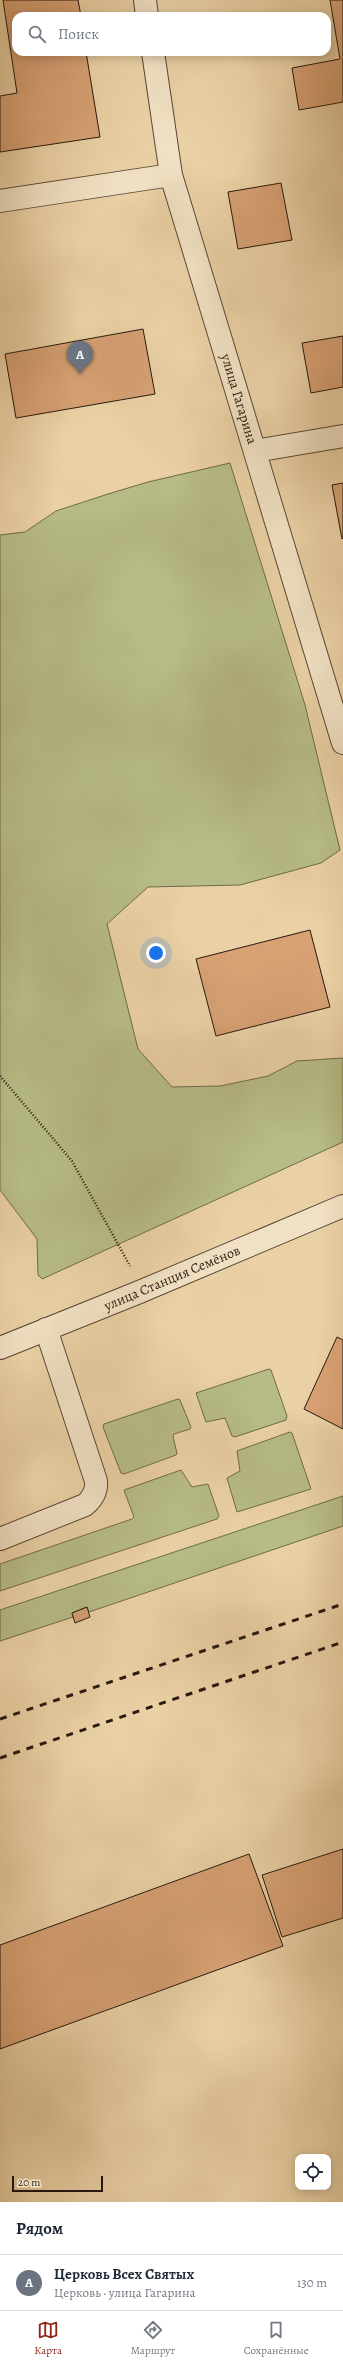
<!DOCTYPE html>
<html lang="ru">
<head>
<meta charset="utf-8">
<style>
  body { margin:0; font-family:Alegreya,serif; background:#f2f2f3; color:#1f2937 }
  .controls { position:absolute; right:12px; bottom:12px; display:grid; overflow:hidden; border-radius:8px; box-shadow:0 2px 10px #0003 }
  .controls button { width:36px; height:36px; display:grid; place-items:center; padding:0; border:0; border-bottom:1px solid #e0e1e3; background:#fff; color:#1f2937; font:20px sans-serif }
  .scale { position:absolute; left:12px; bottom:10px; width:91px; box-sizing:border-box; padding-left:4px; border:2px solid #271910; border-top:0; font-size:11px; line-height:14px; white-space:nowrap; color:#271910; -webkit-text-stroke:3px #f1e1c4; paint-order:stroke }
  .you { position:absolute; left:156px; top:953px; width:14px; height:14px; margin:-10px; border:3px solid #fff; border-radius:50%; background:#1a73e8; box-shadow:0 0 0 6px #1a73e833 }
  .badge { display:grid; place-items:center; width:26px; height:26px; border-radius:50%; background:#8f2418; color:#fff; font-size:13px; font-weight:700 }
  .pin { position:absolute; translate:-50% -33px; filter:drop-shadow(0 1px 2px #0008) }
  .pin::after { content:''; position:absolute; top:21px; width:14px; height:12px; background:inherit; clip-path:polygon(0 0,100% 0,50% 100%) }
  .list { margin:0; padding:0; list-style:none }
  h2 { display:flex; justify-content:space-between; align-items:center; height:52px; margin:0; padding:0 16px; font-size:17px }
  h2 small { font-size:13px; font-weight:400; color:#747a83 }
  .list li { display:grid; grid-template-columns:26px 1fr auto; gap:12px; align-items:center; box-sizing:border-box; height:56px; padding:0 16px; border-top:1px solid #e0e1e3 }
  .list b { display:block; font-size:15px; white-space:nowrap }
  .list p { margin:0; font-size:13px; white-space:nowrap; color:#747a83 }
  .list em { font-size:13px; font-style:normal; color:#747a83 }
  .icon { flex:none; width:22px; height:22px; fill:none; stroke:currentColor; stroke-width:2; stroke-linecap:round; stroke-linejoin:round }
  .map { position:relative; flex:none; width:343px; height:2202px; overflow:hidden }
  .search { position:absolute; background:#fff; box-shadow:0 2px 10px #0003; left:12px; right:12px; top:12px; height:44px; display:flex; align-items:center; gap:10px; box-sizing:border-box; padding:0 14px; border-radius:12px; color:#747a83; font-size:15px }
  .sheet { height:108px; background:#fff }
  nav { display:flex; justify-content:space-around; align-items:center; box-sizing:border-box; height:56px; border-top:1px solid #e0e1e3; background:#fff; font-size:11px; color:#747a83 }
  nav a { display:grid; justify-items:center; gap:2px }
  nav .on { color:#8f2418 }
  .map>svg:first-child { display:block }
  .green { fill:#b7bc86; stroke:#6f6a4b }
  .building { fill:#d7a174; stroke:#271910 }
  .lines { fill:none; stroke-linecap:round; stroke-linejoin:round }
  .minor-casing { stroke:#584735; stroke-width:24 }
  .path { stroke:#271910; stroke-width:2.5; stroke-dasharray:1 2; stroke-linecap:butt }
  .minor { stroke:#f1e1c4; stroke-width:22 }
  .rail { stroke:#271910; stroke-width:3; stroke-dasharray:7 7; stroke-linecap:butt }
  .labels { text-anchor:middle; dominant-baseline:central; stroke-width:3; stroke-linejoin:round; paint-order:stroke }
  .street-label { font-size:14px; fill:#271910; stroke:#f1e1c4 }
</style>
</head>
<body>
<div class="map">
<svg width="343" height="2202" viewBox="0 0 343 2202">
  <rect width="100%" height="100%" fill="#ead1a5"/>
  <filter id="stains"><feTurbulence type="fractalNoise" baseFrequency=".005" numOctaves="4"/><feColorMatrix values="0 0 0 0 .2 0 0 0 0 .09 0 0 0 0 .02 0 0 0 .5 -.17"/></filter>
  <radialGradient id="worn" r=".72"><stop offset=".6" stop-color="#630" stop-opacity="0"/><stop offset="1" stop-color="#630" stop-opacity=".3"/></radialGradient>
  <path class="green" d="M230 463 305 705 340 850 321 863 240 885 148 887 107 924 138 1049 172 1087 220 1086 268 1076 297 1061 343 1058V1142L42 1279 38 1275 37 1239 0 1190V535L25 532 56 511 108 494 148 482Z
    M269 1369 271 1370 287 1416 286 1420 235 1437 232 1436 225 1418 206 1422 196 1393Z
    M178 1399 180 1400 191 1427 190 1429 174 1434 173 1437 177 1453 176 1455 124 1474 121 1473 103 1427 104 1424Z
    M290 1432 292 1433 311 1489 237 1512 227 1478 240 1471 237 1451Z
    M181 1470 192 1487 208 1484 219 1516 217 1519 0 1591V1564L132 1519 134 1517 124 1490Z
    M343 1496V1526L89 1612 87 1607 72 1613 73 1617 0 1641V1610Z"/>
  <path class="building" d="M3 0H78L81 16H16V52H86L100 137 0 152V96L17 93Z
    M330 0H343V102L299 110 292 68 340 59Z
    M281 183 292 240 238 249 228 192Z
    M143 329 155 394 16 418 5 354Z
    M343 336V387L311 393 302 343Z
    M343 483V538L342 539 332 485Z
    M310 930 330 1007 216 1036 196 959Z
    M337 1337 343 1340V1429L304 1409Z
    M87 1607 90 1617 75 1623 72 1613Z
    M343 1849V1918L282 1937 262 1875Z
    M249 1854 283 1946 0 2049V1945Z"/>
  <g class="lines">
    <defs>
      <path id="minor" d="M145 0 147 16
        M153 52 171 175 343 743
        M0 201 171 175
        M255 451 343 436
        M0 1348 137 1293 343 1206
        M0 1539 85 1505C92 1499 97 1491 96 1481L46 1329"/>
    </defs>
    <use href="#minor" class="minor-casing"/>
    <path class="path" d="M0 1076 72 1161 130 1266"/>
    <use href="#minor" class="minor"/>
    <path class="rail" d="M0 1719 343 1604
      M0 1758 343 1642"/>
  </g>
  <g class="labels">
    <g class="street-label">
      <text transform="translate(239 399) rotate(73)">улица Гагарина</text>
      <text transform="translate(172 1278) rotate(-23)">улица Станция Семёнов</text>
    </g>
  </g>
  <rect width="100%" height="100%" filter="url(#stains)"/>
  <rect width="100%" height="100%" fill="url(#worn)"/>
</svg>
<div class="controls">
<button><svg class="icon" aria-label="locate" viewBox="0 0 24 24"><circle cx="12" cy="12" r="6"/><path d="M12 2v4M12 18v4M2 12h4M18 12h4"/></svg></button>
</div>
<div class="scale">20 m</div>
<div class="you"></div>
<div class="pin badge" style="left:80px;top:374px;background:#6b7280">A</div>
<div class="search"><svg class="icon" aria-label="search" viewBox="0 0 24 24"><circle cx="10" cy="10" r="6"/><path d="M15 15l6 6"/></svg>Поиск</div>
</div>
<section class="sheet">
<h2>Рядом<small></small></h2>
<ul class="list">
<li><span class="badge" style="background:#6b7280">A</span><div><b>Церковь Всех Святых</b><p>Церковь · улица Гагарина</p></div><em>130 m</em></li>
</ul>
</section>
<nav>
<a class="on"><svg class="icon" aria-label="map" viewBox="0 0 24 24"><path d="M3 6l6-2 6 2 6-2v14l-6 2-6-2-6 2zM9 4v14M15 6v14"/></svg>Карта</a>
<a><svg class="icon" aria-label="directions" viewBox="0 0 24 24"><path d="M12 3l9 9-9 9-9-9zM9 14v-3h6M13 9l2 2-2 2"/></svg>Маршрут</a>
<a><svg class="icon" aria-label="saved" viewBox="0 0 24 24"><path d="M7 4h10v16l-5-4-5 4z"/></svg>Сохранённые</a>
</nav>
</body>
</html>
